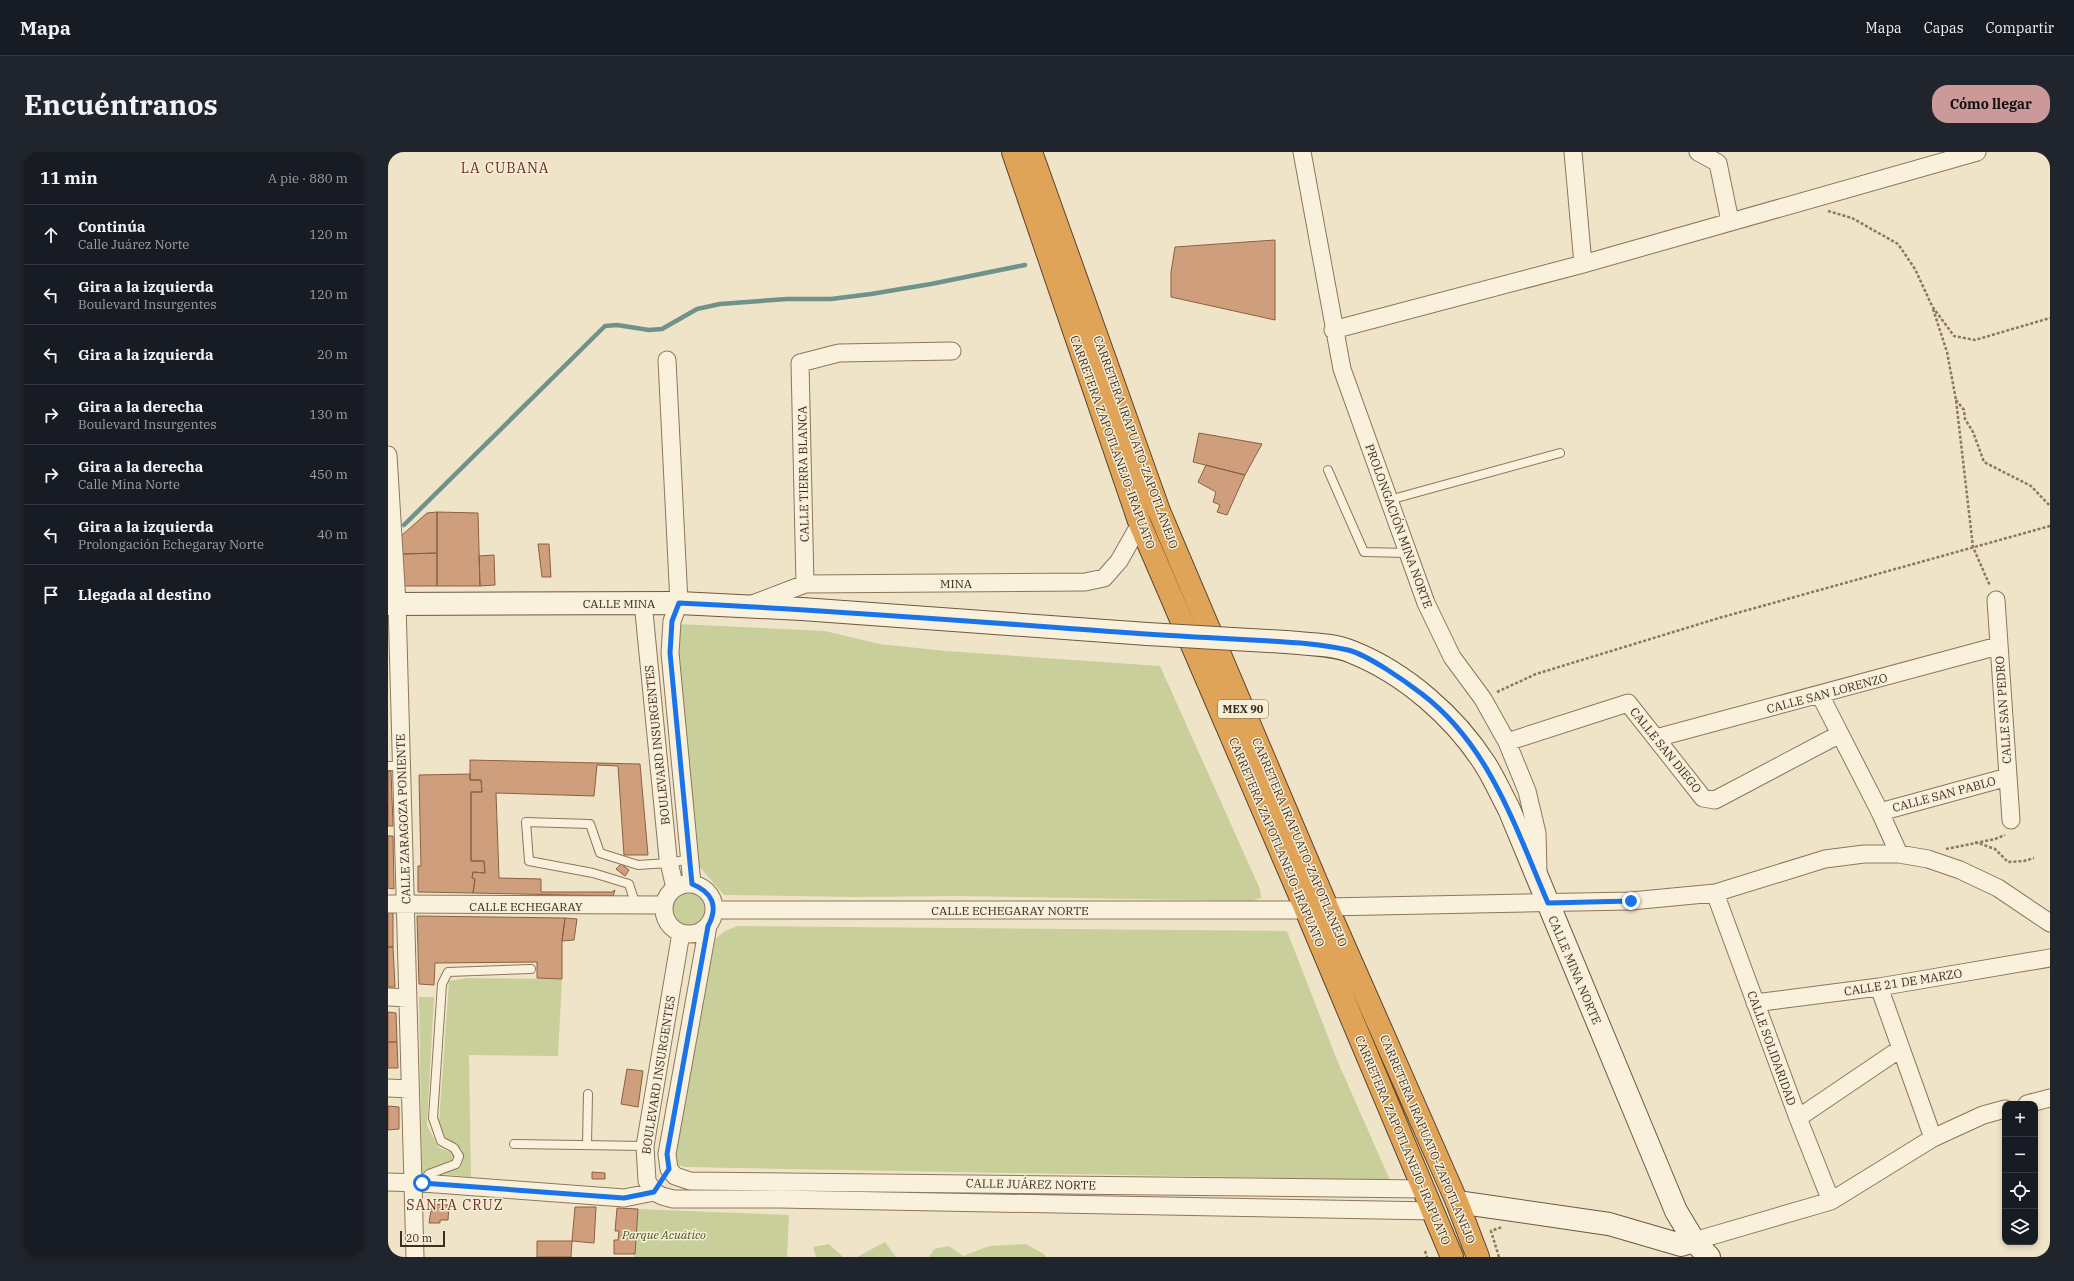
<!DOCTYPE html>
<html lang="es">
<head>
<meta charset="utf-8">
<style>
  body { margin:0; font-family:"IBM Plex Serif",serif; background:#20242c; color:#f1f3f6 }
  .controls { position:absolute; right:12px; bottom:12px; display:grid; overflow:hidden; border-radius:8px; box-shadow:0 2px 6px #0003 }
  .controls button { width:36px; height:36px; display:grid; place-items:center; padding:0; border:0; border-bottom:1px solid #363941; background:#171b24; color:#f1f3f6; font:20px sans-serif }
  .scale { position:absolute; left:12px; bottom:10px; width:45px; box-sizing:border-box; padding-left:4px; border:2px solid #3d2e20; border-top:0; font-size:11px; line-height:14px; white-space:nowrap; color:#3d2e20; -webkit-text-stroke:3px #f7eed8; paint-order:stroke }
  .stop { position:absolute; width:12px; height:12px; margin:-9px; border:3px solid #1a73e8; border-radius:50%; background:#fff }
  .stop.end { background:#1a73e8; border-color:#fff; box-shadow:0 1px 4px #0008 }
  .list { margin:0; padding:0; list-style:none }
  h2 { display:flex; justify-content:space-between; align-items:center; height:52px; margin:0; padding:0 16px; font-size:17px }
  h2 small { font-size:13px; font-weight:400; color:#9ea1a6 }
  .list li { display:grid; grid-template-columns:26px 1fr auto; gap:12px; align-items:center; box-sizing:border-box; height:60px; padding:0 16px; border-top:1px solid #363941 }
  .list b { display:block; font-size:15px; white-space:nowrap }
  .list p { margin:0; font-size:13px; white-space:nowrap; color:#9ea1a6 }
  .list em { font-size:13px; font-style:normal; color:#9ea1a6 }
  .icon { flex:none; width:22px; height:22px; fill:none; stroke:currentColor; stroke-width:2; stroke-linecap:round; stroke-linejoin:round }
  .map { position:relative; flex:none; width:1662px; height:1105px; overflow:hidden; border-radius:16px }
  header { display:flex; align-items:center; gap:24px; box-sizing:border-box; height:56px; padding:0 20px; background:#171b24; border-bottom:1px solid #363941 }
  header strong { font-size:19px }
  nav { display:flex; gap:22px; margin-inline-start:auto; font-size:14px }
  .intro { display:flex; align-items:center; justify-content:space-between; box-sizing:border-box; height:96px; padding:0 24px }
  h1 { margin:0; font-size:28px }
  .button { padding:10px 18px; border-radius:16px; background:#cc999b; color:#111; font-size:14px; font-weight:700 }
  main { display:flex; gap:24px; padding:0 24px }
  aside { flex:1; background:#171b24; border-radius:16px; box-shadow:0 2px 6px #0003 }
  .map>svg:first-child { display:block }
  .green { fill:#c9cf9b }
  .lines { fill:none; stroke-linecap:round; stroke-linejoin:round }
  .stream { stroke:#6f938a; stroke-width:4.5 }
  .building { fill:#cf9f7d; stroke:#8d5f41 }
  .lane-casing { stroke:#8d765c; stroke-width:10 }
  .street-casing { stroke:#8d765c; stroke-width:19 }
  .secondary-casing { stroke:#6f573f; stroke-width:24 }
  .highway-casing { stroke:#5b4430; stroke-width:24 }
  .path { stroke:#8d765c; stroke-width:2.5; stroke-dasharray:3 2; stroke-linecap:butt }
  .lane { stroke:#faf1dc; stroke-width:8 }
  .street { stroke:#faf1dc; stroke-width:17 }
  .secondary { stroke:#faf1dc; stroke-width:22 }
  .highway { stroke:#e0a458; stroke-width:22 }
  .secondary-bridge-casing { stroke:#6f573f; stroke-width:24; stroke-linecap:butt }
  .secondary-bridge { stroke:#faf1dc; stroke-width:22 }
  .route { stroke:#1a73e8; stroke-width:5 }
  .labels { text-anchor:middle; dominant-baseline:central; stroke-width:3; stroke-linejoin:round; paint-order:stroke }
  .shield { fill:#f7eed8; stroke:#756857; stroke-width:1 }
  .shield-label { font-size:11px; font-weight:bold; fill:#3d2e20 }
  .street-label { font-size:12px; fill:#3d2e20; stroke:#f7eed8 }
  .park-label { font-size:12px; font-style:italic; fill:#4d5a26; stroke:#f7eed8 }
  .quarter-label { font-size:14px; letter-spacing:1px; fill:#6b2e1e; stroke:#f7eed8 }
</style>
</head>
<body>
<header>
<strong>Mapa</strong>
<nav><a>Mapa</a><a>Capas</a><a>Compartir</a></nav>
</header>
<div class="intro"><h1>Encuéntranos</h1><a class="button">Cómo llegar</a></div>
<main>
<aside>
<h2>11 min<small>A pie · 880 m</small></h2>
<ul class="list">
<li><svg class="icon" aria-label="ahead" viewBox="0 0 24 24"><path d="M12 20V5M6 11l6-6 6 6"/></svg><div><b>Continúa</b><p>Calle Juárez Norte</p></div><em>120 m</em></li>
<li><svg class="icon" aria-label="left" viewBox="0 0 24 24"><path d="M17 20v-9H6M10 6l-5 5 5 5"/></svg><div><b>Gira a la izquierda</b><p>Boulevard Insurgentes</p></div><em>120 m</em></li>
<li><svg class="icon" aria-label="left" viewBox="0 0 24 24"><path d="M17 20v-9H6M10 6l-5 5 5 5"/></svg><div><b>Gira a la izquierda</b></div><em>20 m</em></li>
<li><svg class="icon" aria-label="right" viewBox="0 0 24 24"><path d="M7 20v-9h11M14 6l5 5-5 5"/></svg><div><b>Gira a la derecha</b><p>Boulevard Insurgentes</p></div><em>130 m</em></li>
<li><svg class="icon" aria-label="right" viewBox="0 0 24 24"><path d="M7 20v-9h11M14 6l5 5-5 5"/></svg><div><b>Gira a la derecha</b><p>Calle Mina Norte</p></div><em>450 m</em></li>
<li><svg class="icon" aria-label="left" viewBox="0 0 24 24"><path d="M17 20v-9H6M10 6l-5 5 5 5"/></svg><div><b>Gira a la izquierda</b><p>Prolongación Echegaray Norte</p></div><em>40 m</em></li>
<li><svg class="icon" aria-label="arrive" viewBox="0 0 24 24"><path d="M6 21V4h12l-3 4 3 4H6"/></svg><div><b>Llegada al destino</b></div></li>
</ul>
</aside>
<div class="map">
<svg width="1662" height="1105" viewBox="0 0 1662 1105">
  <rect width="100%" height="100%" fill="#f0e4c8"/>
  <path class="green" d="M290 472 437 479 491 492 558 499 772 514 872 737 873 746 863 749 570 744 467 745 336 743 310 713 288 473Z
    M279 757a21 21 0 1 1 42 0a21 21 0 1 1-42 0Z
    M349 774 899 779 949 908 1002 1028 298 1015 286 1012 327 787 337 779Z
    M79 826 174 827 170 904 81 903 83 1025 53 1022 73 1013 74 998 58 986 51 971 61 829Z
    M31 845H46L39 973 50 995 66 1002V1011L34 1022Z
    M250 1057 401 1063 399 1105H246Z
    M497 1090 508 1105H469Z
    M441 1092 455 1105H428L425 1095Z
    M638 1092 656 1102 658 1105H541L546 1097 561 1094 575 1104 601 1094Z"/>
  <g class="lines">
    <path class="stream" d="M16 373 217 174 229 173 261 178 274 177 309 157 332 152 399 147H443L483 142 543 132 637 113"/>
  </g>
  <path class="building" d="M887 88V168L783 145V120L787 95Z
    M811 281 874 292 857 323 805 310Z
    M818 313 857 323 839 363 829 360 832 353 825 350 828 340 810 330Z
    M49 360 90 361 92 434H49Z
    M49 360V401L14 402 13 384 39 361Z
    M150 392H161L163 425H154Z
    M49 401V434H15L14 402Z
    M106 403 107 433 92 434 91 404Z
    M82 608 252 612 260 703H236L230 614 209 613 206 644 108 641 111 726 153 727V740H224L227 738 225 744 85 741 87 727 84 726 85 720 97 721 96 709H83V640H94L93 628H82Z
    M0 619H3L5 674H0Z
    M82 622V628H93L94 640H83V709H96L97 721 85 720 84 726 87 727 85 741 30 740V714H33L31 623Z
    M0 684H5L6 737 0 736Z
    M233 712 241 718 237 724 228 717Z
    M0 755H5V795H0Z
    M29 764 177 766 174 789V827L149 826V810L47 811 46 833 31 832Z
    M177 766 189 767 186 788 174 789Z
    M0 795H5L7 835H0Z
    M0 860 8 861 9 890H0Z
    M0 890H9L10 916H0Z
    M239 917 255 919 250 955 233 952Z
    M0 954 11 955V977L0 978Z
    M204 1020 217 1021V1027H204Z
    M44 1052 61 1053 60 1068H52V1071H41Z
    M187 1055H208L206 1091 184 1089Z
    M229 1056 250 1057 247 1102H226V1088H230L231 1079H227Z
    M149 1089H184L183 1105H149Z"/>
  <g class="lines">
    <defs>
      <path id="lane" d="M940 318 976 400 1020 401
        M1001 348 1172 301
        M0 614H13
        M248 754 241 732 205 721 141 709 138 670 202 672 212 701 250 713 281 711 302 707
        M126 992 257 994
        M199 993 200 942
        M35 1030 41 1022 68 1012 71 1004 66 996 53 989 45 966 54 832 60 820 143 817"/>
      <path id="street" d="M914 0 954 217 1038 451 1064 505 1095 547 1119 590 1139 639 1149 681 1150 720
        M1185 0 1195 112
        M1310 0 1330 11 1342 69
        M945 178 1195 112 1589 0
        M279 208 291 451 284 469 282 501 304 732
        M0 303 9 451 27 1105
        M417 432 412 211 451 201 564 199
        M1608 448 1623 668
        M255 450 280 706 287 736
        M362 453 417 432 697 430 716 426 731 409 752 372
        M1432 543 1492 660 1511 702
        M1268 586 1610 494
        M1119 590 1240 551 1315 646 1327 648 1452 582
        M1492 660 1620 625
        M276 757a25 25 0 1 1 50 0a25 25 0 1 1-50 0Z
        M1327 741 1410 966 1443 1049
        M0 752 276 753
        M939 755 1243 749 1327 741 1437 707 1476 702H1511L1540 707 1572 718 1610 736 1662 771
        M326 758H918
        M1491 835 1545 986
        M0 845 20 846
        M1367 851 1491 835 1662 806
        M0 936 22 937
        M1639 952 1662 946
        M1410 966 1512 897
        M281 1017 287 1024 302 1029 1037 1037
        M281 1017 279 1002 320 774
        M0 1030 34 1031 236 1046 266 1040 274 1044 285 1047H391L1046 1059
        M266 1040 259 1029 257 994 293 781
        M1306 1089 1443 1049 1545 986 1595 963 1617 957"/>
      <path id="secondary" d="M0 452 291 451 414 457 759 482
        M898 490C918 492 946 492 964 500 1017 521 1067 565 1097 612 1106 626 1113 642 1121 657L1288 1059 1306 1089 1321 1105
        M1069 1050 1221 1072 1293 1093 1306 1089"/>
      <path id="highway" d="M625 0 752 372 918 758 1064 1105
        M643 0 771 359 939 755 1069 1050 1090 1105"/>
    </defs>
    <use href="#lane" class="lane-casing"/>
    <use href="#street" class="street-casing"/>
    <use href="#secondary" class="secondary-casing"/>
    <use href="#highway" class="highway-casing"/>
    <path class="path" d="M1440 59 1464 66 1510 92 1527 117 1544 154 1566 184 1587 188 1662 166
      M1545 157 1559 200 1568 248 1585 395 1602 434
      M1568 248 1576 258 1577 267 1585 280 1596 310 1643 334 1662 354
      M1109 540 1148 522 1331 466 1662 374
      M1587 690 1607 697 1620 710 1636 709 1646 706
      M1558 697 1607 687 1617 683
      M1037 1099 1039 1105
      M1111 1105 1103 1079 1114 1075"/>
    <use href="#lane" class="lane"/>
    <use href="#street" class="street"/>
    <use href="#secondary" class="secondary"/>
    <use href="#highway" class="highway"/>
    <defs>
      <path id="secondary-bridge" d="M759 482 898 490"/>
    </defs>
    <use href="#secondary-bridge" class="secondary-bridge-casing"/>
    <use href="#secondary-bridge" class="secondary-bridge"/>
  </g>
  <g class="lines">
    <path class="route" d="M34 1031 236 1046 266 1040 281 1017 279 1002 320 774C331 754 324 740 304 732L282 501 284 469 291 451C442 458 593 470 744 481 784 484 825 486 865 488 897 490 929 491 960 498 980 503 1017 529 1034 542 1102 594 1127 675 1160 751L1243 749"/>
  </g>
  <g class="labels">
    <rect class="shield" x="830" y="548" width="50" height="18" rx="3"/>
    <g class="shield-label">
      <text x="855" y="557">MEX 90</text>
    </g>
    <g class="street-label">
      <text transform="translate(725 290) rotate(70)">CARRETERA ZAPOTLANEJO-IRAPUATO</text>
      <text transform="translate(748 290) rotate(70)">CARRETERA IRAPUATO-ZAPOTLANEJO</text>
      <text transform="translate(415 322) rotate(-91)">CALLE TIERRA BLANCA</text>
      <text transform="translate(1011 374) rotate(70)">PROLONGACIÓN MINA NORTE</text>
      <text x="568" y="431">MINA</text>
      <text x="231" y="451">CALLE MINA</text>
      <text transform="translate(1439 541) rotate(-15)">CALLE SAN LORENZO</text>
      <text transform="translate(1615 558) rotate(-94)">CALLE SAN PEDRO</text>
      <text transform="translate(269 593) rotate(-96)">BOULEVARD INSURGENTES</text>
      <text transform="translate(1278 598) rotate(51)">CALLE SAN DIEGO</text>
      <text transform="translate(1556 642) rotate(-15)">CALLE SAN PABLO</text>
      <text transform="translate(15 667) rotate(-92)">CALLE ZARAGOZA PONIENTE</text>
      <text transform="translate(889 690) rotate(67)">CARRETERA ZAPOTLANEJO-IRAPUATO</text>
      <text transform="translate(912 690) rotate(67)">CARRETERA IRAPUATO-ZAPOTLANEJO</text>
      <text x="138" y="754">CALLE ECHEGARAY</text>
      <text x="622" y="758">CALLE ECHEGARAY NORTE</text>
      <text transform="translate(1187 818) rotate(67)">CALLE MINA NORTE</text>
      <text transform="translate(1515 830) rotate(-9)">CALLE 21 DE MARZO</text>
      <text transform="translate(1384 896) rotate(70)">CALLE SOLIDARIDAD</text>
      <text transform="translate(270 923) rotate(-81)">BOULEVARD INSURGENTES</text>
      <text transform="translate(1040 987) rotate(67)">CARRETERA IRAPUATO-ZAPOTLANEJO</text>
      <text transform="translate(1015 988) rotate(67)">CARRETERA ZAPOTLANEJO-IRAPUATO</text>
      <text transform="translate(643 1032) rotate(1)">CALLE JUÁREZ NORTE</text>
    </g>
    <g class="park-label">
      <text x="276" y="1082">Parque Acuático</text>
    </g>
    <g class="quarter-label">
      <text x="117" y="16">LA CUBANA</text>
      <text x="67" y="1053">SANTA CRUZ</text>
    </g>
  </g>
</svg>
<div class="controls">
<button>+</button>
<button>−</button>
<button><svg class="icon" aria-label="locate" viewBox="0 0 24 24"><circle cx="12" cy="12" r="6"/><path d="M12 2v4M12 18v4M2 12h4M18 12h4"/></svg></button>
<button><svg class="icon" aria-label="layers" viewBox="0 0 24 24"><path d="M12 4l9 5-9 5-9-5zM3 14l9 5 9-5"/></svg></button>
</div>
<div class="scale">20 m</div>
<div class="stop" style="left:34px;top:1031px"></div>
<div class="stop end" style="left:1243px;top:749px"></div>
</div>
</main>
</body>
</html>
